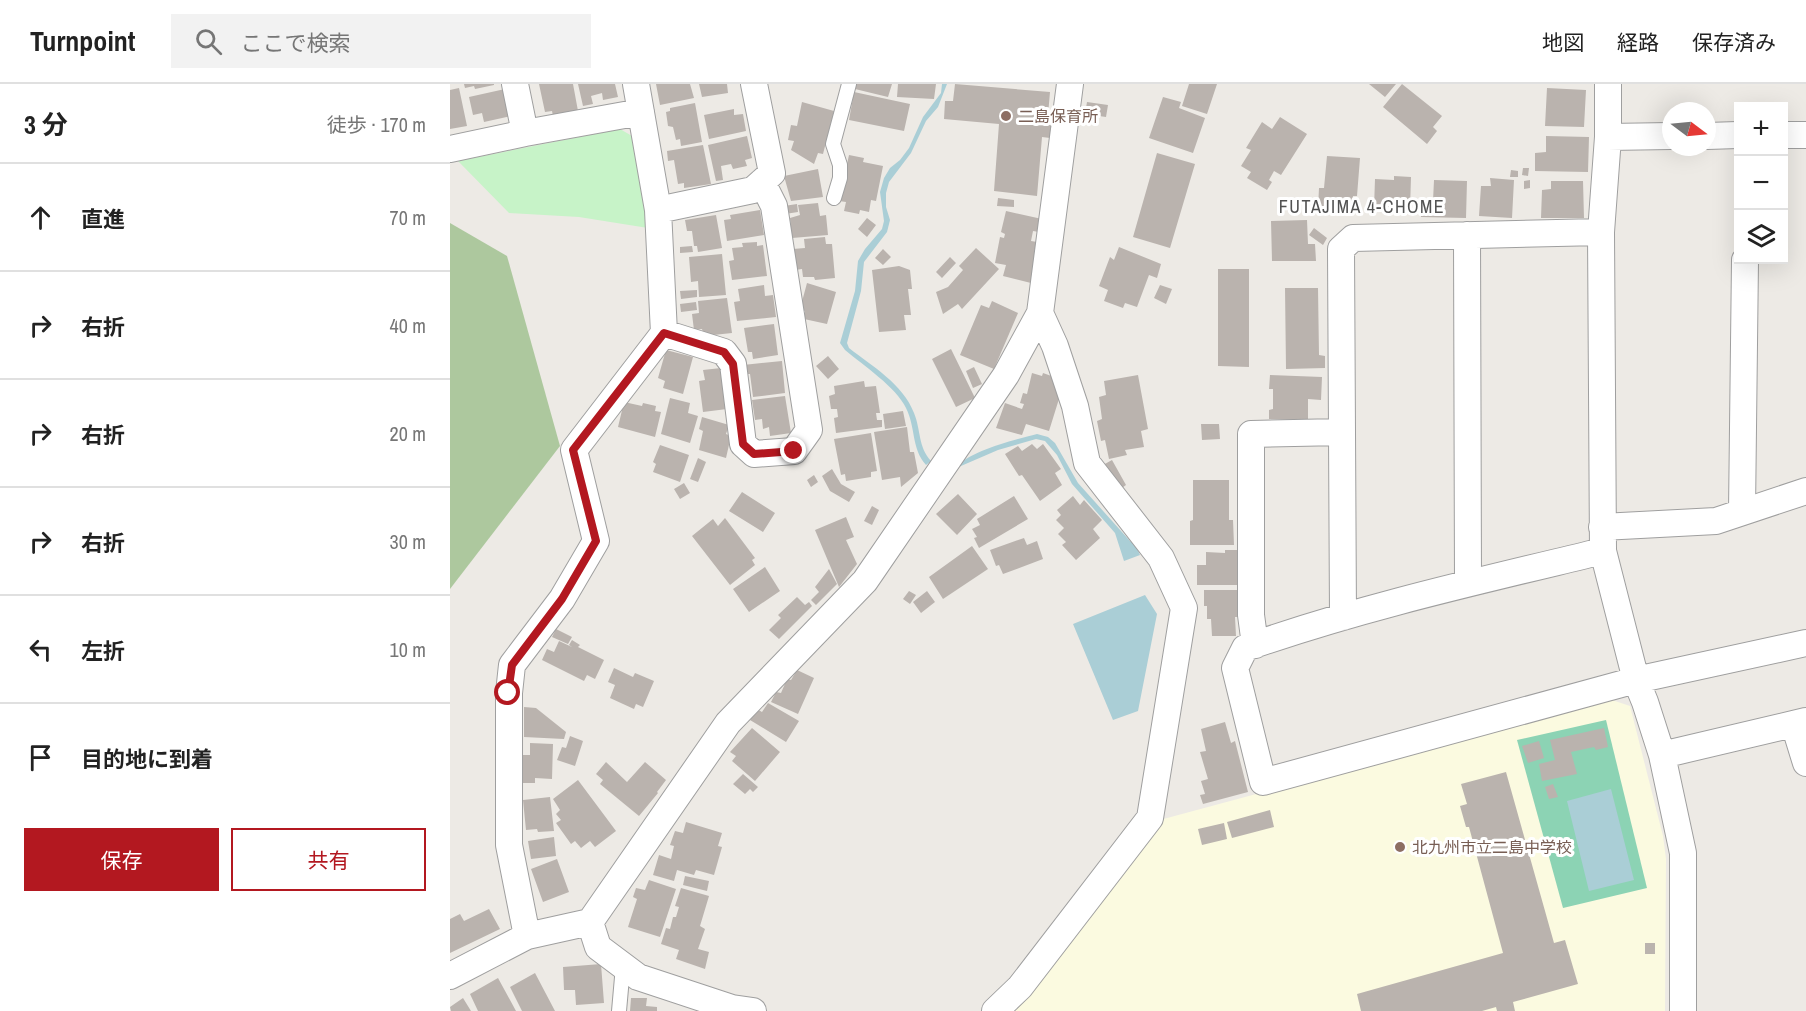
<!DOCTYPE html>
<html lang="ja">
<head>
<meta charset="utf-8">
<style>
  body { margin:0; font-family:"Archivo Narrow","Noto Sans JP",sans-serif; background:#f2f2f2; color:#222 }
  .controls { position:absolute; right:18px; top:18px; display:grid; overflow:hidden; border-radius:0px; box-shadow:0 6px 24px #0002 }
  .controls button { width:54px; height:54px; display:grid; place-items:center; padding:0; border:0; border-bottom:2px solid #e0e0e0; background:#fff; color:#222; font:30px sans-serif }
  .compass { position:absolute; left:1212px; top:18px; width:54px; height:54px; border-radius:50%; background:#fff; box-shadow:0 6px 24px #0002; rotate:106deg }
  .stop { position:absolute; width:18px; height:18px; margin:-14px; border:4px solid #b31820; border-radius:50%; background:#fff }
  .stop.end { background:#b31820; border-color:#fff; box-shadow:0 2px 6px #0008 }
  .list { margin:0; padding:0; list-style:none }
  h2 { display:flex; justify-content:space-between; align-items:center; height:78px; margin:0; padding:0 24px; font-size:26px }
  h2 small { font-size:20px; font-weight:400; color:#767676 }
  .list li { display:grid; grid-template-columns:39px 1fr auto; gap:18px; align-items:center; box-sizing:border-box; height:108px; padding:0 24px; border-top:2px solid #e0e0e0 }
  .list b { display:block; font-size:22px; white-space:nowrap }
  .list em { font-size:20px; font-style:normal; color:#767676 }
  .actions { display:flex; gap:12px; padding:18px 24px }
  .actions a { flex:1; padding:14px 0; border:2px solid #b31820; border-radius:0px; text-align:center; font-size:21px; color:#b31820 }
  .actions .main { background:#b31820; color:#fff }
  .icon { flex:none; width:33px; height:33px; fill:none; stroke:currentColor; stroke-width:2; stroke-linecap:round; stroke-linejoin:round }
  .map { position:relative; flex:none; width:1356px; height:927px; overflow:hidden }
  header { display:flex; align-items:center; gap:36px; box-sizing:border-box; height:84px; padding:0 30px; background:#fff; border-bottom:2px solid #e0e0e0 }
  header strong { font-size:28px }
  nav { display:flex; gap:33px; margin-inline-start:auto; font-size:21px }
  .search { width:420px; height:54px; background:#f2f2f2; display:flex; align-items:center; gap:15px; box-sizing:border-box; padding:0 21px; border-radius:0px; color:#767676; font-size:22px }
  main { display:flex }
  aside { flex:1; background:#fff }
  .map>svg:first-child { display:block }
  .education { fill:#fbfae0 }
  .forest { fill:#adc89e }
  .park { fill:#c7f3c8 }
  .pitch { fill:#8cd3b4 }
  .water { fill:#aaced6 }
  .building { fill:#bab3ae }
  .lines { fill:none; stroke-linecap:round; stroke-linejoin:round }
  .lane-casing { stroke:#9f9f9f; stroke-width:16 }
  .street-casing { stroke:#9f9f9f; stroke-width:28 }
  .lane { stroke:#fff; stroke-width:14 }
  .street { stroke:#fff; stroke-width:26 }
  .route { stroke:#b31820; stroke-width:8 }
  .education-dot { fill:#8d6e63; stroke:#fff; stroke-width:2 }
  .labels { text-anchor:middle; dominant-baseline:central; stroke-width:6; stroke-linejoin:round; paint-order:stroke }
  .education-label { font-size:16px; fill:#785e54; stroke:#fff; text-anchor:start }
  .neighbourhood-label { font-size:18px; letter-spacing:1.5px; fill:#515151; stroke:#fff }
</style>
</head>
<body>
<header>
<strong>Turnpoint</strong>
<div class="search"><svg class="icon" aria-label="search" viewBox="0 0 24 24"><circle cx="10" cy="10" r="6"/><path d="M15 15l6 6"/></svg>ここで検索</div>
<nav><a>地図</a><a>経路</a><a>保存済み</a></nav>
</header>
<main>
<aside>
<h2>3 分<small>徒歩 · 170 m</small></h2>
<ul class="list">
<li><svg class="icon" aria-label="ahead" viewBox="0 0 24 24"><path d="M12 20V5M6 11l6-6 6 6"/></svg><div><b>直進</b></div><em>70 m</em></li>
<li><svg class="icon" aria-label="right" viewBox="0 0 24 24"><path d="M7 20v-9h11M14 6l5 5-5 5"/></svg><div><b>右折</b></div><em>40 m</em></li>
<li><svg class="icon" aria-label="right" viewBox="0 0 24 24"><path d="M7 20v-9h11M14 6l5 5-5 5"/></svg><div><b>右折</b></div><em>20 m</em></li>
<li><svg class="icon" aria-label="right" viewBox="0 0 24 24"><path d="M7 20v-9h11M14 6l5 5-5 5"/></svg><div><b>右折</b></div><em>30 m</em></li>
<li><svg class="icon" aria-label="left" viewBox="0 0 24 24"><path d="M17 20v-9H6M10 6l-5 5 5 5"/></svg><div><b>左折</b></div><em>10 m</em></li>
<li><svg class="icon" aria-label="arrive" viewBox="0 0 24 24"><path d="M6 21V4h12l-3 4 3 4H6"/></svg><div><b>目的地に到着</b></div></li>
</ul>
<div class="actions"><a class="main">保存</a><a>共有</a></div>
</aside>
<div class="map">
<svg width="1356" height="927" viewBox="0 0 1356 927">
  <rect width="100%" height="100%" fill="#edeae5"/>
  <path class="education" d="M1159 615 1180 622 1213 752 1216 775 1215 927H561L706 737Z"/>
  <path class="forest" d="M0 139 57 172 110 362 0 505Z"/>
  <path class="park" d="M170 45 182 52 198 144 129 133 59 129 8 77Z"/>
  <path class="pitch" d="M1156 636 1197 804 1113 824 1067 656Z"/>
  <path class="water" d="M492 0H497L488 23 476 37 461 69 439 98 436 109V123L440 136 437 148 414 178 411 207 397 259 399 264C422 282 453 300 464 329 471 346 468 363 481 377L476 381C461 364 466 344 456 324 446 303 414 282 395 266L390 259 405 207 408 177 415 165 432 145 434 137 430 108 434 94 440 84 450 76 459 64 473 33 491 9Z
    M587 350 598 353 605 359 628 399 680 457 685 460 690 471 674 477 665 449 622 400 607 371 595 357 586 355 548 366 504 385C518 367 564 356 587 350Z
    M695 511 707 530 688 627 663 636 623 540Z
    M1161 705 1184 796 1139 807 1117 717Z"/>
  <path class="building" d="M14 0H44V1L25 5 24 2 15 4Z
    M89 0H123L128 27 103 32 102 27 95 28Z
    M128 0H165L168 13 153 16 152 9 141 12 143 20 133 22Z
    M206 0H240L244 14 210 21Z
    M249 0H277L278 9 252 13Z
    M406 0H442L438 13 405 5Z
    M448 0H486L484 15 447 13Z
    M505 0 600 8 598 31 602 32 600 54 592 53 587 112 544 107 549 40 494 35 495 17H503Z
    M739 0H767L757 30 732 22Z
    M919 0H946L935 13Z
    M952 0 992 32 983 43 987 47 977 60 933 23Z
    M9 4 17 42 0 45V6Z
    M1097 4 1136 6 1134 43 1095 42Z
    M55 5 61 32 34 38 32 29 23 31 19 13Z
    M404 8 460 20 454 47 399 36Z
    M713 13 731 18 729 24 755 34 743 69 699 54Z
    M352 18 384 27 373 70 368 69 364 80 341 66 344 57 338 56 341 41 347 42Z
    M637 18 658 21 656 33 635 30Z
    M245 19 252 58 231 62 230 55 226 56 223 43 218 42 216 28 220 27V24Z
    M284 25V31L293 30 296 47 259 55 254 31Z
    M830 33 857 50 831 91 824 87 819 96 822 98 817 106 797 94 801 88 791 82 801 66 796 64 812 38 822 45Z
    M297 52 302 74 295 76 297 82 283 85 281 80 271 82 273 96 266 97 258 61Z
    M1096 52 1139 53 1138 88 1085 87V69L1096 68Z
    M253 61 261 100 234 104V99L228 100 224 76 218 77 217 67Z
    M707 69 745 80 720 164 683 153Z
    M399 71 414 74 413 78 433 82 426 117 421 116 419 128 410 126 409 130 394 127 396 118 389 117Z
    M877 72 910 74 907 112H903L902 124 886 122 885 127 868 124 869 104H874Z
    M1073 84H1079L1078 92 1072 91Z
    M368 85 373 113 341 117 334 92Z
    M1061 86 1068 87V93H1060Z
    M944 92 961 93 960 125 924 124 925 95 944 96Z
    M1040 94 1064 96 1062 134 1029 132 1031 102H1041Z
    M984 96 1017 97 1016 134 971 133V117H983Z
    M1080 96V104L1074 105V97Z
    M1101 97H1133L1134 134H1091L1092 106 1101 105Z
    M548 114 564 116V123L547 122Z
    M368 119 370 132 376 131 378 151 342 154 340 134 350 131 348 121Z
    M347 120 348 128 335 130 334 122Z
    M310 126 314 151 277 157 274 136 281 135 280 131Z
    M556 127 592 135 589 148 583 147 581 157 587 158 584 168 588 169 581 199 553 192 556 181 545 179 550 153 554 154 555 150 551 148Z
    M266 131 272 164 248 168 247 162H244L242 147H237L235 136Z
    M417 134 426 141 417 153 408 145Z
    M857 136 858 160H865L866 177H822L821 137Z
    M864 144 877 154 873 161 859 151Z
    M375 153 376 160H382L385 194 365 196 364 193H353L352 185 345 186 343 165 355 164 354 155Z
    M307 158V162L313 161 317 192 282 196 279 177 284 176 282 164 293 163 292 159Z
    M242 162 243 168 230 169V163Z
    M669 163 711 180 707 194 699 191 687 223 675 219 673 224 654 217 658 206 649 202 660 173 664 176Z
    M526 164 549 185 512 225 508 220 493 230 486 208 498 203 513 186 509 182Z
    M433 165 441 173 433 181 425 174Z
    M272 170 276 211 249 213 248 197 241 198 239 173Z
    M500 173 506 179 492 194 486 188Z
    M449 182 460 186 462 205H458L461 231H454L456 246 429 248 422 186Z
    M768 185H799V283L768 282Z
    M357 199 386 208 377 240 354 235 355 227 350 225Z
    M314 201 315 212 323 211 326 233 287 237 284 218 290 217 288 205Z
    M710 201 722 205 716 220 704 214Z
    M835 204H868L869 271 875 272V284L836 285Z
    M247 206V213L231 215 230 207Z
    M277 214 282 249 254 252 252 245 244 246 242 230 249 229 248 217Z
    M542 217 568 229 544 285 510 271 531 221 539 224Z
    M246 218 247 226 231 228 230 220Z
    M324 240 328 271 303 275 302 268H298L294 244Z
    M501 265 525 314 506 323 482 275Z
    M216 266 243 273 233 310 213 304 215 297 208 294Z
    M378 272 389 285 378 295 366 282Z
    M332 277 335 309 303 313 300 290H294L293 281Z
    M524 283 532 300 523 304 516 287Z
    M271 284 277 325 253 328 249 297 255 296 253 286Z
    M582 289 592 292 593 289 607 294 613 302 599 347 576 340 572 351 546 344 555 319 572 325 574 320 570 319 573 309 577 310Z
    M688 291 698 345 691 347 694 363 675 366 677 371 659 375 655 356 651 357 647 337 652 335 649 313 656 311 654 297Z
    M820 291 872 293 871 316 858 315V336L819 335V326L823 325V305H819Z
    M414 297 415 303 426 302 430 329H426L427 336H432V343L386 349 384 334 388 333 387 325H381L379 312 385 310 384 302Z
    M335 312 341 349 320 352 319 343 313 345 312 335 305 336 302 316Z
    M220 314 240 319 238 329 248 332 240 359 211 350Z
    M174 318 192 322 193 319 206 322 205 327 211 328 205 353 168 343Z
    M453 327 456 342 435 345 433 330Z
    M252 333 279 341 276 350 281 352 276 374 249 366 253 347 249 345Z
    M751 340H769L770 355 752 356Z
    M457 343 460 368H464L468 389 451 403 450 393 432 396 424 348Z
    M421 349 427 387 421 388V393L396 397 395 390 391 391 384 355Z
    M582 360 587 365 593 360 611 385 605 389 612 401 590 417 572 391 569 392 555 370 568 362 572 367Z
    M210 361 239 371 230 398 203 388 206 380 203 378Z
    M248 374 256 378 248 398 240 395Z
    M662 376 676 401 669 406 653 381Z
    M382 385 391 400 405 408 399 418 380 407 372 392Z
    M364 391 368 398 361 403 357 396Z
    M743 396H779V436H783L784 461H740V437L743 436Z
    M234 399 240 409 230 415 224 405Z
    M292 408 325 429 313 448 279 427Z
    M508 410 527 430 507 451 486 430Z
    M564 412 578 435 529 464 524 454 527 453 522 445 530 441 527 435Z
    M623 412 630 421 634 416 652 436 643 445 650 454 626 476 612 461 616 458 608 450 614 444 606 436 611 431 607 426Z
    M422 422 429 426 422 441 414 437Z
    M396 433 404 453 396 456 407 480 389 503 365 446Z
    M275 434 305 474 302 476 305 481 280 501 242 452 263 435 268 442Z
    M574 454 577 461 587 457 593 475 553 490 549 481 546 482 540 466Z
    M522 462 538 485 493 515 479 493Z
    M775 466H791V501H747V481H756V468L775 469Z
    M315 483 330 507 299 528 283 505Z
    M379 485 387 500 366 521 361 516 369 508 365 503Z
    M754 506H791L792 533H785L786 552H762L761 535H757V522H754Z
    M459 507 466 511 460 520 453 515Z
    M477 507 485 518 471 529 463 518Z
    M347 513 355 521 359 518 362 522 329 555 319 546 331 534 328 531Z
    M106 545 122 553 118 560 102 553Z
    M122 556 130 561 128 563 154 576 145 595 137 591 134 597 92 576 97 565 104 568 109 557 122 563 119 561Z
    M164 584 183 593 185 589 204 597 193 623 186 620 184 625 160 614 165 601 158 598Z
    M347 586 364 594 348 630 321 618 326 608 331 609 337 595 341 596Z
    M318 619 349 637 336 658 300 636 307 625 312 628Z
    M74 623 86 624 116 648 114 655 74 653Z
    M775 638 781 659 785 657 798 708 753 720 750 711 755 710 751 697 758 695 750 668 756 667 751 645Z
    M302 644 330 668 305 697 282 677 286 672 280 668Z
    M1154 644 1158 663 1146 666 1144 663 1121 668 1127 690 1092 697 1089 680 1105 676 1100 656Z
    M120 652 133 657 125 682 107 676 112 663 116 664Z
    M1089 657 1094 674 1078 679 1072 662Z
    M80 659 103 660 102 695 85 694V699H71L72 671H80Z
    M156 678 177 698 195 678 216 696 207 708 208 709 189 732 150 700 153 696 146 690Z
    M1056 688 1104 859 1115 856 1128 900 1063 918 1065 927H1047L1046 923 1032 927H911L907 910 1053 869 1019 743H1016L1010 722 1017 720 1011 700Z
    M293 690 308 703 303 708 300 705 295 710 283 700Z
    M128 696 166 747 145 763 140 757 131 764 125 757 121 760 106 739 111 736 106 730 110 726 103 715Z
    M1103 700 1108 713 1099 715 1095 703Z
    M100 713 104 747 88 748 87 745 76 746 73 716Z
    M820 726 824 743 782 754 777 738Z
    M236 738 272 749 268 762 272 763 264 791 246 786 244 791 227 786 224 797 203 791 209 771 221 775 224 762 220 761 225 747 233 749Z
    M774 739 777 755 752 761 748 745Z
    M104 753 106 772 81 775 78 757Z
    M107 775 119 808 93 818 81 785Z
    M235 792 259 797 257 807 233 801Z
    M199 796 226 805 210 853 178 843 187 815 183 813 186 804 195 806Z
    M231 804 259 812 250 842 255 845 248 865 259 868 255 885 226 875 229 866 211 860 216 844 220 845 223 833H226L229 823 225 822Z
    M39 825 50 845 0 869V835L10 830 14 837Z
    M1195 859H1205V870H1195Z
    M151 880 154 919 126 921 125 906H114L113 883Z
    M85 889 105 927H72L60 903Z
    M48 894 66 927H28L20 910Z
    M13 914 21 927H1L0 923Z
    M181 914H197L196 922 207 923V927H180Z"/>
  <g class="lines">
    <defs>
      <path id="lane" d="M384 114 390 94V81L383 60 399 0
        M169 927 173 882"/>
      <path id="street" d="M65 0 75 49
        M1158 0V53L1151 148 1153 467 1186 596 1195 618 1212 671 1233 769V927
        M1334 51H1356
        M1257 52 1288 51
        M1158 53 1221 52
        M0 65 75 49 191 28
        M208 126 303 106 322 89 304 0
        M1017 151 1018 499
        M214 249 274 268 283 280 293 360 304 370 344 367 359 346 324 122 312 98
        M1292 428 1295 176
        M1152 443 1266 437 1356 407
        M1153 467C1033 496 912 523 795 564L785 584 813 698 1186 596 1356 559
        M893 533 891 165 903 154 1151 148
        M805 561 801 531V350L892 348
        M1344 640 1356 679
        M1212 671 1356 637
        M140 838 148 863 188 893 282 924 303 927
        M77 852 59 761V609L62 581 112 515 146 457 124 366 214 249 208 126 186 0
        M0 892 77 852 140 838 278 639 415 497 556 291 590 229 620 0
        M545 927 570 903 700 734 734 524 711 474 637 379 625 322 605 262 590 229"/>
    </defs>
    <use href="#lane" class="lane-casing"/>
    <use href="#street" class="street-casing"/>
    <use href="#lane" class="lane"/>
    <use href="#street" class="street"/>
  </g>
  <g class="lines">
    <path class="route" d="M58 609 62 581 112 515 146 457 123 366 214 249 274 268 283 280 293 360 304 370 344 367"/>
  </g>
  <g class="education-dot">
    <circle cx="556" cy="32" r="6"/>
    <circle cx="950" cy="763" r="6"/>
  </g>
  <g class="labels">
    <g class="education-label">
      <text x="568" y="32">二島保育所</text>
      <text x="962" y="763">北九州市立二島中学校</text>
    </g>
    <g class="neighbourhood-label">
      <text x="912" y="122">FUTAJIMA 4-CHOME</text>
    </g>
  </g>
</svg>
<div class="controls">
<button>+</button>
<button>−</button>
<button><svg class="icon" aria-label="layers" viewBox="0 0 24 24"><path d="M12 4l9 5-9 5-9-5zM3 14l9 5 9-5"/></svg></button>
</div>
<svg class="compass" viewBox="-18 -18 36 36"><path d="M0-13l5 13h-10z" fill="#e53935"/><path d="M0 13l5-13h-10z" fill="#767676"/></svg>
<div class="stop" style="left:58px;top:609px"></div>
<div class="stop end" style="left:344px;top:367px"></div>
</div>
</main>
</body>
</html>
